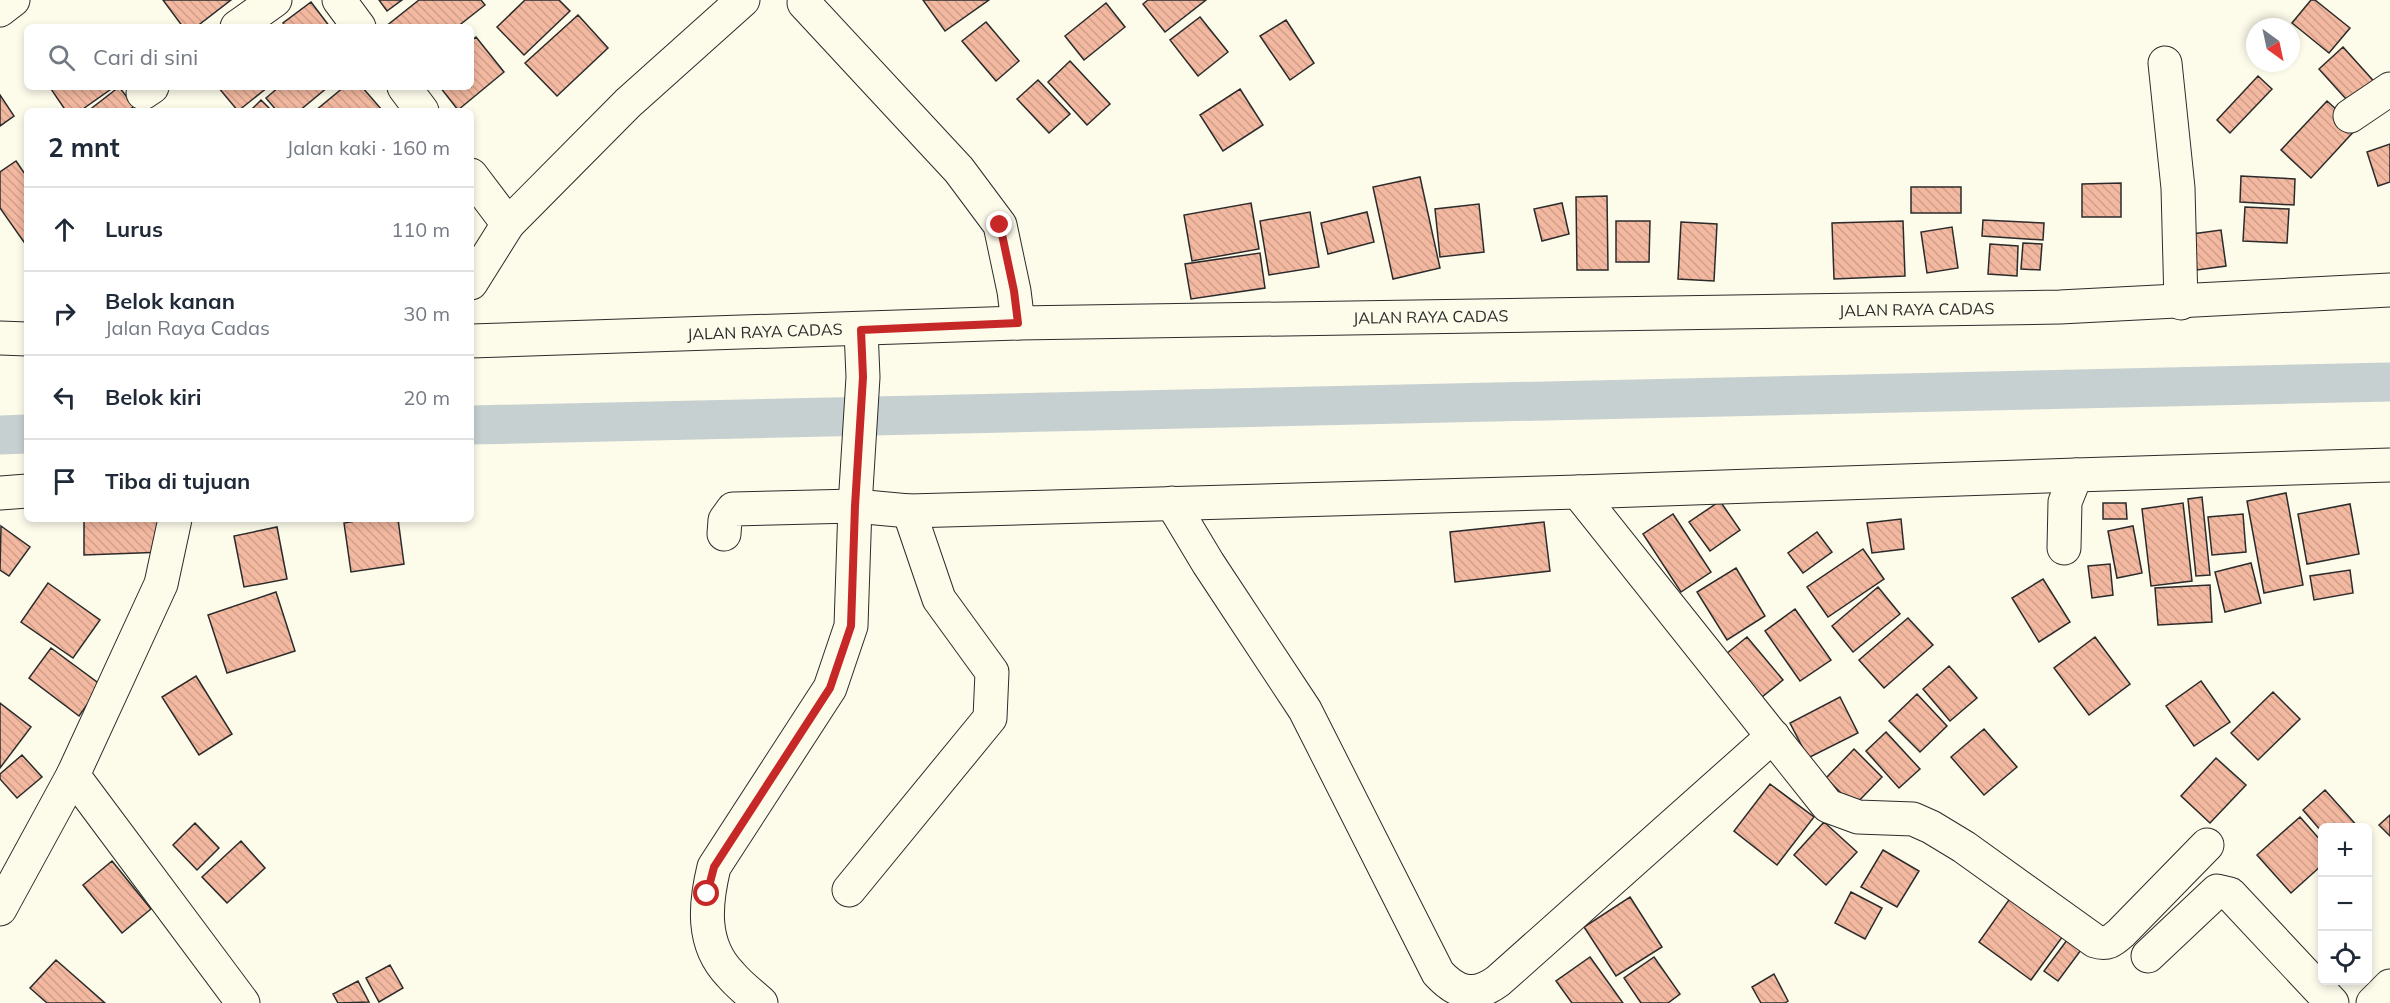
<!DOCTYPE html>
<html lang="id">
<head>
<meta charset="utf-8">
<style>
  body { margin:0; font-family:Mulish,sans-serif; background:#f2f2f3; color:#1f2937 }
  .controls { position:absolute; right:18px; bottom:18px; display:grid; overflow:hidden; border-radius:9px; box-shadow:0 3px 9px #0003 }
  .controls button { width:54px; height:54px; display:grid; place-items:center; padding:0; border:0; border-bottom:2px solid #e0e1e3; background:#fff; color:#1f2937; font:30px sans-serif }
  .compass { position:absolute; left:2246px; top:18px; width:54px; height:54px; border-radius:50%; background:#fff; box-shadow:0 3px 9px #0003; rotate:147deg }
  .stop { position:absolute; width:18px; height:18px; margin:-14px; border:4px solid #c62828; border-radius:50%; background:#fff }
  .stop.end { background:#c62828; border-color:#fff; box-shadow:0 2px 6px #0008 }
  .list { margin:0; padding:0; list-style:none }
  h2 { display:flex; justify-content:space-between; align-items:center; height:78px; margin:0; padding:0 24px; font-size:26px }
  h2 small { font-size:20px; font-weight:400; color:#747a83 }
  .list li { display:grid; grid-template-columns:39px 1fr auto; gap:18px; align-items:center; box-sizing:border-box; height:84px; padding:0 24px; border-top:2px solid #e0e1e3 }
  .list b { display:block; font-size:22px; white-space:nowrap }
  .list p { margin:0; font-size:20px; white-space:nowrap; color:#747a83 }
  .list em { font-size:20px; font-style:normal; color:#747a83 }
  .icon { flex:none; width:33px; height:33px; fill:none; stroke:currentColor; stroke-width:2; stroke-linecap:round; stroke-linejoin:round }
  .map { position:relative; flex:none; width:2390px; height:1003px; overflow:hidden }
  .search { position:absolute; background:#fff; box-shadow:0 3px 9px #0003; left:24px; top:24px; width:450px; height:66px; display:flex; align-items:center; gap:15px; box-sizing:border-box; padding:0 21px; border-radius:9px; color:#747a83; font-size:22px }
  .panel { position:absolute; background:#fff; box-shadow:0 3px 9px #0003; left:24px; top:108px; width:450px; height:414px; border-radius:9px }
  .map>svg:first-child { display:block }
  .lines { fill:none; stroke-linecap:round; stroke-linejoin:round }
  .canal { stroke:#c7d0d0; stroke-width:39 }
  .building { fill:url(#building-back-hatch); stroke:#2b2b2b; stroke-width:1.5 }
  .minor-casing { stroke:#2b2b2b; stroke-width:35 }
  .minor { stroke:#fdfbea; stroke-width:33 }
  .route { stroke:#c62828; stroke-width:8 }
  .labels { text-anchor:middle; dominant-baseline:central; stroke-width:4.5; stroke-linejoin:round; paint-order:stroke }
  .street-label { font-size:16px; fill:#2b2b2b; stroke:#fdfbea }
</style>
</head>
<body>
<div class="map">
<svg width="2390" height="1003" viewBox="0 0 2390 1003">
  <defs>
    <pattern id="building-back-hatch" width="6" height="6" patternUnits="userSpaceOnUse" patternTransform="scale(1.5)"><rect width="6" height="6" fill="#f2b8a0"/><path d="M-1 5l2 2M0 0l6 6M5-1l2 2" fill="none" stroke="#d09e8a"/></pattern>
  </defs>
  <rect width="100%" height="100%" fill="#fdfbea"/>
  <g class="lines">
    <path class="canal" d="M471 425 2390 382
      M0 435 27 434"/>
  </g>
  <path class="building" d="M163 0H231L196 27H183Z
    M379 0H402L387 11Z
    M419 0H481L485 5 457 27H385Z
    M525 0H559L570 11 524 55 497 27Z
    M923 0H989L945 31Z
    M1148 0H1206L1165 32 1143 4Z
    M2311 0H2315L2350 28 2329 53 2292 23Z
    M311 2 330 27H286L283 23Z
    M1106 3 1125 27 1084 60 1065 36Z
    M578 15 608 48 557 96 525 63Z
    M1200 17 1228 52 1198 76 1170 40Z
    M1286 20 1314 63 1290 80 1260 36Z
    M986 22 1019 61 996 81 962 41Z
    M476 37 504 72 458 110 440 87H471V41Z
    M2343 47 2379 87 2355 109 2319 69Z
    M1070 61 1110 104 1087 125 1048 82Z
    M2258 76 2272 89 2230 133 2217 120Z
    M1038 80 1070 114 1049 133 1017 99Z
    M54 87H114L80 111H66L51 89Z
    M119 87 134 106 128 111H88Z
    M218 87H268L238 111Z
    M279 87H328L299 111H277L266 98Z
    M344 87H362L382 110 315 111Z
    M1240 89 1263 125 1223 151 1200 115Z
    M0 95 14 116 0 126Z
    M261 100 272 111H250Z
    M2327 101 2357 128 2311 178 2281 150Z
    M2390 144V182L2378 186 2367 152Z
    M16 161 27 177 26 245 0 208V172Z
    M2241 176 2295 179 2294 205 2240 202Z
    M1420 177 1440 268 1393 279 1373 187Z
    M2121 183V217H2082V184Z
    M1911 187H1961V213H1911Z
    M1607 196 1608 270H1577L1576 197Z
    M1251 203 1259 249 1192 261 1184 215Z
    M1562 203 1569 234 1542 241 1534 209Z
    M1479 204 1484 252 1440 257 1435 209Z
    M2245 207 2289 209 2287 243 2243 241Z
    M1310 212 1319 267 1269 275 1260 221Z
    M1367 212 1374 242 1328 254 1321 223Z
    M1983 220 2044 223 2043 240 1982 236Z
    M1616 221H1650L1649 262H1616Z
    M1903 221 1905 276 1834 279 1832 223Z
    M1681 222 1717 224 1714 281 1678 279Z
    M1952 227 1958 268 1927 273 1921 232Z
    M2221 230 2226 266 2197 270 2192 234Z
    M2023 243 2042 244 2040 270 2021 269Z
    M1990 244 2018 246 2017 276 1988 274Z
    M1260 253 1265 288 1191 299 1185 264Z
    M2286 493 2303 585 2264 593 2247 501Z
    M2202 497 2210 575 2196 576 2188 499Z
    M1720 501 1740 530 1710 551 1689 522Z
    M2103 503H2126L2127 519H2103Z
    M2183 503 2192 581 2151 586 2142 509Z
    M2350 504 2359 554 2307 564 2298 514Z
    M1673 514 1711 572 1681 592 1643 534Z
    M2243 514 2246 552 2212 555 2208 517Z
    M84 519H165V552L84 555Z
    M367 519H398L404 564 351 572 344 523Z
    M1901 519 1904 549 1872 553 1867 523Z
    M1544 522 1550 571 1455 582 1450 532Z
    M1 526 30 547 9 576 0 570Z
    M2133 526 2142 573 2117 578 2108 531Z
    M277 527 287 579 244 587 234 536Z
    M1817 532 1832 552 1803 573 1788 553Z
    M1863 549 1884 579 1828 617 1807 587Z
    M2251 563 2261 603 2225 612 2215 572Z
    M2110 564 2113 595 2092 598 2088 566Z
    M1736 568 1765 616 1727 640 1697 592Z
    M2350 570 2353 593 2314 600 2310 576Z
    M2043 579 2070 622 2039 642 2012 598Z
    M48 583 100 620 73 658 21 622Z
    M2210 585 2212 622 2158 625 2155 588Z
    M1878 587 1900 614 1853 652 1832 626Z
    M276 592 295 651 227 673 208 615Z
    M1795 609 1831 660 1800 681 1765 631Z
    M1908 618 1933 645 1884 688 1859 660Z
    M1747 637 1783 680 1757 701 1721 658Z
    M2095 637 2130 684 2089 715 2054 668Z
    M51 648 101 685 79 716 29 678Z
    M1949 666 1977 698 1950 721 1923 689Z
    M196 676 232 734 199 755 162 697Z
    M2201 681 2230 722 2194 746 2166 706Z
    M2273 692 2300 719 2258 760 2231 733Z
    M1917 694 1947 726 1920 752 1889 721Z
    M1840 697 1858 733 1808 758 1790 723Z
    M0 703 31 727 0 768Z
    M1984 729 2017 767 1984 795 1951 757Z
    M1886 732 1920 769 1899 788 1866 751Z
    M1854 749 1882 777 1854 806 1826 778Z
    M22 755 42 777 17 798 0 779V774Z
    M2216 758 2246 785 2210 823 2181 796Z
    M1770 784 1814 817 1777 865 1734 831Z
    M2325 790 2359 828H2322V832L2303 810Z
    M2390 815V836L2379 825Z
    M2300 817 2322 842V865L2291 893 2257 855Z
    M1824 822 1857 852 1826 885 1794 855Z
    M195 823 219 848 197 870 173 845Z
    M241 841 265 868 227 903 202 877Z
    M1883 850 1919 871 1897 907 1861 887Z
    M112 861 151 909 122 933 83 885Z
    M1851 892 1882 908 1865 939 1835 923Z
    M1630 897 1662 947 1616 976 1584 927Z
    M2011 897 2063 936 2031 980 1979 942Z
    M2070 936 2084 946 2058 981 2044 971Z
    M1590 957 1623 1003H1572L1556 981Z
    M1654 957 1680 994 1668 1003H1641L1624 978Z
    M56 960 105 1003H47L30 988Z
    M390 965 403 988 379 1002 366 978Z
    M1774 974 1788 1001 1785 1003H1761L1752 987Z
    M358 981 369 1002 338 1003 333 994Z"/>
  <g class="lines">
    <defs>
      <g id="minor">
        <path d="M339 0 359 27"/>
        <path d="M804 3 959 170 1000 225 1014 291 1018 323"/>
        <path d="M0 10 13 0"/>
        <path d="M237 27 275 0"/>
        <path d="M2165 63 2178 188 2181 303"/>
        <path d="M404 87 422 111"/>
        <path d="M143 93 152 87"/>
        <path d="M2350 116 2390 89"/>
        <path d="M471 175 508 224"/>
        <path d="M471 283 508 224 628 103 743 0"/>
        <path d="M0 338 27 339"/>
        <path id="s1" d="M471 341 1018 323 2060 307 2390 290"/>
        <path d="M1578 492 1828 806 1858 817 1913 819 1931 827 1964 847 2095 941C2107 945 2112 941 2121 933L2207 845"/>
        <path d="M0 493 27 491"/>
        <path d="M1172 503 1208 563 1305 710 1438 973C1457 994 1475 998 1498 981L1773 736"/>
        <path d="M175 519 161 584 73 775 243 1003"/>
        <path d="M724 534 725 520 733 509 855 506 909 511 1578 492 2076 475"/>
        <path d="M2064 548 2065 502 2076 475 2390 465"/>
        <path d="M849 890 990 718 992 672 939 599 909 511"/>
        <path d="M0 909 73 775"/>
        <path d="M2148 956 2217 891 2230 894 2332 1003"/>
        <path d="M761 1003C751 994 739 985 730 974 701 944 705 904 714 867L830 688 851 626 855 506 863 377 861 330"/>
        <path d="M2373 1003 2390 986"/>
      </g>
    </defs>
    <use href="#minor" class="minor-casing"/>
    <use href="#minor" class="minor"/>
  </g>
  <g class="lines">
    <path class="route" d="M707 894 714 867 830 688 851 626 855 506 863 377 861 330 1018 323 1014 291 1000 225"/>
  </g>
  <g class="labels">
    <g class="street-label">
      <text stroke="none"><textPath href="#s1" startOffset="1446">JALAN RAYA CADAS</textPath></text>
      <text stroke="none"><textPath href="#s1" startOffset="960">JALAN RAYA CADAS</textPath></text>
      <text stroke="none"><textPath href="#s1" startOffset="294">JALAN RAYA CADAS</textPath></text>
    </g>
  </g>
</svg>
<div class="controls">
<button>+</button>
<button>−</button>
<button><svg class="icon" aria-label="locate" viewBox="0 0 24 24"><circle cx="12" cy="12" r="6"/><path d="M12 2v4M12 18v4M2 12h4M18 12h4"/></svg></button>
</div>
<svg class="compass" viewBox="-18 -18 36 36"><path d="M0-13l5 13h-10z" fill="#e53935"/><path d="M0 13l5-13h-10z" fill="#747a83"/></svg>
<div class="stop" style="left:707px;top:894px"></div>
<div class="stop end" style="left:1000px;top:225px"></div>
<div class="search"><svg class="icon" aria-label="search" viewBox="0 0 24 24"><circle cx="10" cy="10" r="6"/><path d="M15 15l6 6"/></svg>Cari di sini</div>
<section class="panel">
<h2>2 mnt<small>Jalan kaki · 160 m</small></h2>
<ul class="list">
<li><svg class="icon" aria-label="ahead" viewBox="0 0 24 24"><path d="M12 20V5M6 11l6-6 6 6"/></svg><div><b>Lurus</b></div><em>110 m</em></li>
<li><svg class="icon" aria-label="right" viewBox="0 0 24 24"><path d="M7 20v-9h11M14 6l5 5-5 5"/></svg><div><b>Belok kanan</b><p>Jalan Raya Cadas</p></div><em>30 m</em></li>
<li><svg class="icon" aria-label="left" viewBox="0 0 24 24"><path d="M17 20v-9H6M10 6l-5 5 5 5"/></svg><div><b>Belok kiri</b></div><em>20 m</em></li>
<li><svg class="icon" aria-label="arrive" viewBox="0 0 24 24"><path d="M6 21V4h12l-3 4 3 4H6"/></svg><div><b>Tiba di tujuan</b></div></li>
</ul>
</section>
</div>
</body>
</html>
